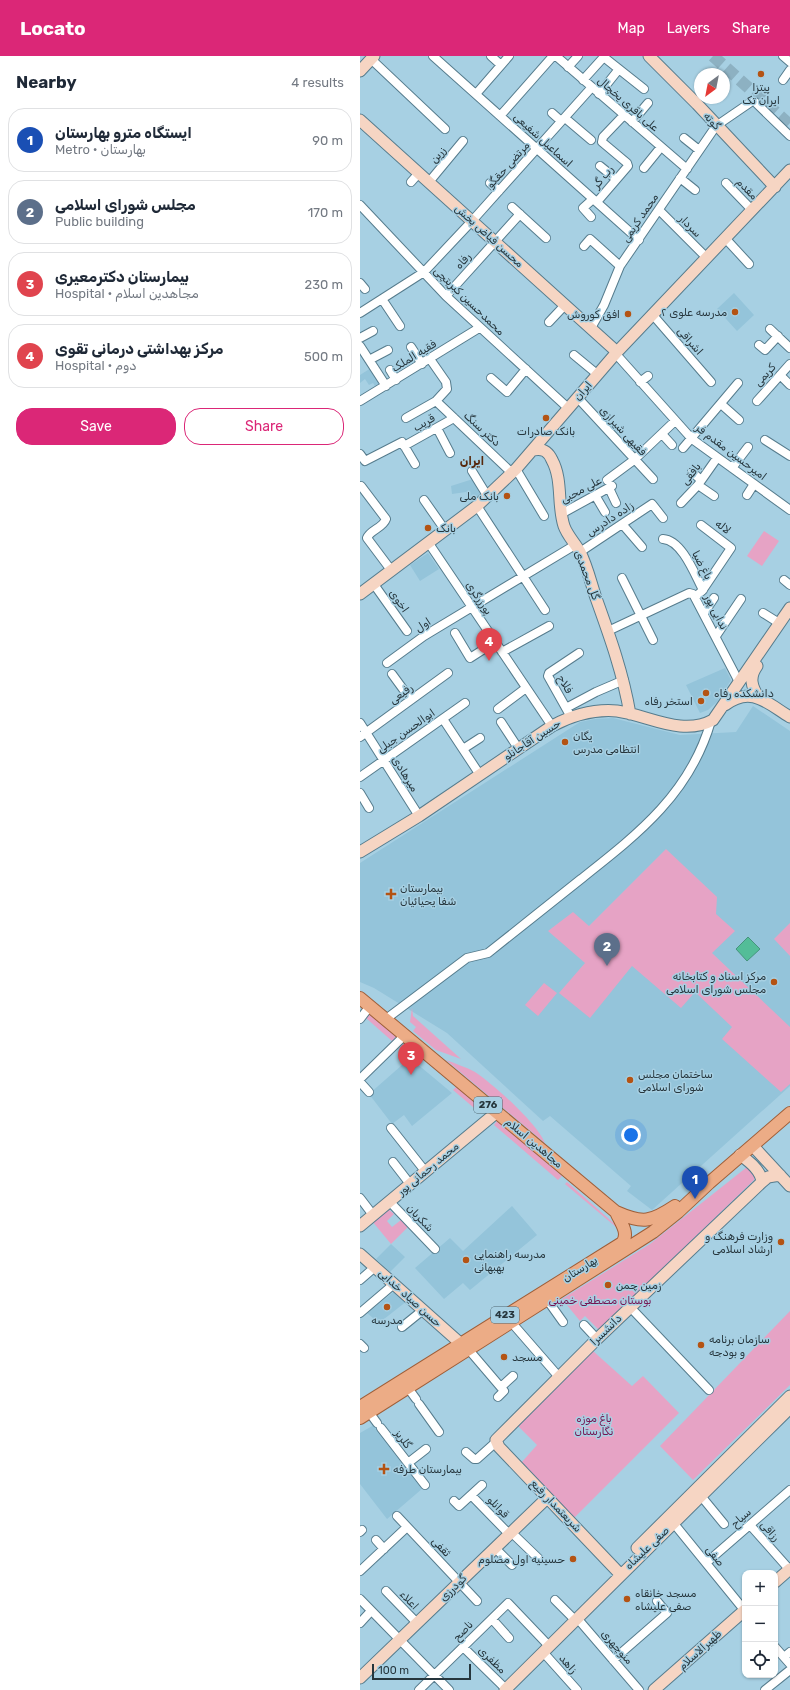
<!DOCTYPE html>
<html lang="en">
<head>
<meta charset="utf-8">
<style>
  body { margin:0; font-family:Rubik,Vazirmatn,sans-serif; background:#f2f2f3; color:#1f2937 }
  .controls { position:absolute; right:12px; bottom:12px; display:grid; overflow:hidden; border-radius:8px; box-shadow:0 1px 3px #0004 }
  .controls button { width:36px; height:36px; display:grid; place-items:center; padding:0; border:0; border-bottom:1px solid #e0e1e3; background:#fff; color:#1f2937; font:20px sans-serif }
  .compass { position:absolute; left:334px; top:12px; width:36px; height:36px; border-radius:50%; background:#fff; box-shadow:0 1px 3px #0004; rotate:212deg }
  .scale { position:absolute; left:12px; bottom:10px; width:99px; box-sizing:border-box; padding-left:4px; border:2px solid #26363d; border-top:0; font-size:11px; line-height:14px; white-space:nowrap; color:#26363d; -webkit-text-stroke:3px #a7d0e3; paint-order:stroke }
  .you { position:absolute; left:271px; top:1079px; width:14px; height:14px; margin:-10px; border:3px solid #fff; border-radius:50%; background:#1a73e8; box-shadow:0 0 0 6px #1a73e833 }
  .badge { display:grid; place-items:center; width:26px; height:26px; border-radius:50%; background:#db2777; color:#fff; font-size:13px; font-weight:700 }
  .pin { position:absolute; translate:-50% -33px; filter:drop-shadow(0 1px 2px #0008) }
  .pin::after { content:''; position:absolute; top:21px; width:14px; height:12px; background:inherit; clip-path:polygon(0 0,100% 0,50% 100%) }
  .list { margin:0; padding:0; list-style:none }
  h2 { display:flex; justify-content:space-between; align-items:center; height:52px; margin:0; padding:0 16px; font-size:17px }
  h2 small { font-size:13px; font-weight:400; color:#747a83 }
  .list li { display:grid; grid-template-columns:26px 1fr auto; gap:12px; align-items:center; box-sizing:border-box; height:64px; margin:0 8px 8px; padding:0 8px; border:1px solid #e0e1e3; border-radius:16px }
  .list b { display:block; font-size:15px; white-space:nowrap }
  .list p { margin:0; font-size:13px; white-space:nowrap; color:#747a83 }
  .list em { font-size:13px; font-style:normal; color:#747a83 }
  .actions { display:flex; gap:8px; padding:12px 16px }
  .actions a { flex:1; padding:9px 0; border:1px solid #db2777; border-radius:16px; text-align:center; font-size:14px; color:#db2777 }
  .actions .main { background:#db2777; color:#fff }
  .icon { flex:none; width:22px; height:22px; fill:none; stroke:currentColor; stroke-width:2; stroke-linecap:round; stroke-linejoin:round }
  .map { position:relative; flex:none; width:430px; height:1634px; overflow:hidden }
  header { display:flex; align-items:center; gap:24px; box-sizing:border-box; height:56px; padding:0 20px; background:#db2777; color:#fff }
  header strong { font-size:19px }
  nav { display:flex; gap:22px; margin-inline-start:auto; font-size:14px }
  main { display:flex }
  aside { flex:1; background:#fff }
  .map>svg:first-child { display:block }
  .built { fill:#94c4da }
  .green { fill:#e6a3c5 }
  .water { fill:#53bd98; stroke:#46947d }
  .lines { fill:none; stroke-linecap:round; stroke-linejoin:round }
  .primary-tunnel { stroke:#8db1c2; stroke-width:12; stroke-dasharray:12 6; stroke-linecap:butt }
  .street-casing { stroke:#567c8d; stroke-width:10 }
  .secondary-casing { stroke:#567c8d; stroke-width:13 }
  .primary-casing { stroke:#9f5e38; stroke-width:14 }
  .street { stroke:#fff; stroke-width:8 }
  .secondary { stroke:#f6d5c3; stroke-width:11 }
  .primary { stroke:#ecac86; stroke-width:12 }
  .poi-dot { fill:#b45313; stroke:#a7d0e3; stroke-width:1.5 }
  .labels { text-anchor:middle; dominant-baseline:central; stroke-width:3; stroke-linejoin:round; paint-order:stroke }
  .shield { fill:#a7d0e3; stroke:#4d646f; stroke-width:1 }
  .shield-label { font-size:10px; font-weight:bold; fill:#26363d }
  .poi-label { font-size:11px; fill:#26363d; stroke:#a7d0e3; text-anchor:start }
  .street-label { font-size:11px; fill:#26363d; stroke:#a7d0e3 }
  .park-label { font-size:11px; fill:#751451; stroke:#a7d0e3 }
  .neighbourhood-label { font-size:12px; font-weight:bold; fill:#57280c; stroke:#a7d0e3 }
</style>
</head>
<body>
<header>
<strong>Locato</strong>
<nav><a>Map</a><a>Layers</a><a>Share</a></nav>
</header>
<main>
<aside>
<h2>Nearby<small>4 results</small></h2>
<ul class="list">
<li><span class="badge" style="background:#1a4fb4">1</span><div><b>ایستگاه مترو بهارستان</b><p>Metro · بهارستان</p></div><em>90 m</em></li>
<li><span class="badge" style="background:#5c6f8a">2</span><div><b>مجلس شورای اسلامی</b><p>Public building</p></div><em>170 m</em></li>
<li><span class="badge" style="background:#e0444e">3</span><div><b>بیمارستان دکترمعیری</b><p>Hospital · مجاهدین اسلام</p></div><em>230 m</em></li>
<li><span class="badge" style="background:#e0444e">4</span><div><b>مرکز بهداشتی درمانی تقوی</b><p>Hospital · دوم</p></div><em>500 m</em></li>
</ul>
<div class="actions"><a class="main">Save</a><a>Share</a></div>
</aside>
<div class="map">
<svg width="430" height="1634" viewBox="0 0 430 1634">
  <rect width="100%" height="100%" fill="#a7d0e3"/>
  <path class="built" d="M374 237 394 259 377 275 357 253Z
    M11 312 21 326 15 330 13 327 9 329 5 323 0 327V319Z
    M113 423 120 438 111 447 106 436 92 438 91 430Z
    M68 497 79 513 60 525 50 509Z
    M365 612 371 624 357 646 348 654 340 657 326 629Z
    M393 650 430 675V1030L292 1154 267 1135 271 1130 190 1060 183 1065 87 977 14 932 0 926V807L220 666 235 663 253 662 320 679 376 676Z
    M50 1002 92 1037 52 1070 44 1059 32 1068 9 1038Z
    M152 1150 177 1179 110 1234 103 1227 84 1243 55 1212 90 1182 103 1195Z
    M31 1188 45 1201 30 1216 16 1203Z
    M35 1235 47 1245 19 1267 7 1257Z
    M14 1369 63 1432 27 1463 0 1428V1377Z"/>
  <path class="green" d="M404 475 419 485 402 510 387 500Z
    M306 793 357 841 356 858 375 875 352 897 430 971V1028L421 1036 362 983 372 971 335 936 321 952 272 910 230 962 199 937 225 907 188 875 213 856 229 870Z
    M430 867V900L414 883Z
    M184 927 197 937 178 960 165 949Z
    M52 952 53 960 101 1003 76 994 53 975 56 971 50 966Z
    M9 958 36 981 32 985 6 962Z
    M86 1004C96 1008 106 1011 115 1016 133 1028 177 1067 185 1087Z
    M96 1031 123 1054 120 1057 93 1034Z
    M137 1065 202 1120 198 1124 134 1069Z
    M387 1111 395 1120 394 1124 239 1274 225 1260 220 1265 202 1243 290 1188Z
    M207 1126 258 1171H256L205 1128Z
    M27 1152 34 1158 27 1165 32 1171 41 1164 48 1171 31 1188 12 1165Z
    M430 1255V1329L333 1424 300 1390Z
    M233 1295 272 1330 283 1320 319 1357 214 1462 161 1407 177 1389 157 1369Z"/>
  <path class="water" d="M388 881 400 893 387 905 376 893Z"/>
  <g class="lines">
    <path class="primary-tunnel" d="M353 0 430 69"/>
    <defs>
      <path id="street" d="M73 0 279 184
        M131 0 141 9
        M196 0 327 113
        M423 0 430 6
        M11 3 85 73
        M208 11 218 0
        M223 24 242 3 245 2 284 33
        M423 24 430 14
        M116 38 149 0
        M239 38 259 13
        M192 57 201 65
        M140 60 193 0
        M205 62 231 84
        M272 66 288 47
        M324 82 339 94
        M240 110 256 123
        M284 112 301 91
        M320 122 335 134
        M51 126 59 117
        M69 126 103 85
        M130 127 139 135
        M366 127 392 154
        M237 146 268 110 267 107 242 86 243 81 264 59
        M0 149 86 240 208 352
        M152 151 186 182
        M299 154 346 201
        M231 161 223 152 233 143
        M365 182 389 208
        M224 190 230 183 260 210
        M0 227 5 233
        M86 240 160 158
        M22 243 40 270
        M0 257 64 216 112 165 232 31
        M292 258 351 326
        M189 266 205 249
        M231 272 244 249 260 210 356 70 391 46H395L430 80
        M410 273 430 292
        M0 282 13 275
        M399 289 405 294 418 280
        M0 290 26 330
        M51 291 62 308
        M255 297 332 383 430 454
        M214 299 237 318
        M9 304 28 294
        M30 314 36 324
        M420 319 430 329
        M131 322 147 336 166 313
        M280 326 288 320
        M217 341 293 423
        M0 345 119 272
        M76 345 152 417
        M397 345 430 308
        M361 348 379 364
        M46 362 76 345 87 333 86 326 70 303
        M77 372 90 397
        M302 378 312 389
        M405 384 430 400
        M44 390 94 362
        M323 392 378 327
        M0 398 5 405 42 386 55 408
        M372 412 388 391
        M156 413 184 460
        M112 415 128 441
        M332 416 341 424
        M247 424 274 404 315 365
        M338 429 354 440
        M1 430 26 463C23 472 10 474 7 482L31 514
        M249 432 256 447
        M235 439 245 456
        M387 439 394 428
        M64 444 85 474
        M321 447 338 429 357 402
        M117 450 185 554
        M201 458 252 430
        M263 469 282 491
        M303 483C322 484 335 519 343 534
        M68 486 192 670
        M220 496 292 448 303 462
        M262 522 293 584
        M424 524 430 529
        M13 527 47 575
        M336 540 342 535 371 492 341 469
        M344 557 354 542
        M403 557 419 567
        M248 575 329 537 333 538 379 626
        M95 577 110 602 135 586
        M356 580 381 543
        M142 596 189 570
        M27 607 64 580 215 489
        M32 618 51 644
        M206 652 236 636 264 624
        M138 653 166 632
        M211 661 188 620 189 617 219 597
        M83 663 120 719
        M141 666 158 692
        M0 667 59 760
        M0 681 88 617
        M103 693 120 682
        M0 721 105 647
        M0 737 9 752
        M0 963 10 950
        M26 963 107 902 128 897C159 872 190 848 221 823 278 778 330 738 351 665
        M0 1023 44 980
        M0 1026 9 1036
        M31 1072 65 1115
        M33 1106 50 1128
        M0 1142 13 1159
        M29 1145 75 1193
        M0 1224 15 1211
        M188 1245 203 1266
        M270 1251 349 1334
        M0 1257 34 1228
        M152 1267 199 1321
        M224 1269 237 1283
        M42 1271 63 1254
        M0 1288 4 1292
        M109 1294 144 1335 138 1341
        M141 1331 153 1320
        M48 1332 56 1343
        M59 1348 79 1376
        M9 1356 17 1367
        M21 1372 65 1429
        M106 1396 114 1403H117L136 1386
        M48 1407 66 1393
        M111 1439 149 1478
        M341 1440 364 1468
        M94 1445 99 1450 122 1429
        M37 1460 117 1545
        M311 1464 385 1555
        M390 1469 429 1513
        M0 1476 2 1474
        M151 1476 179 1503
        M16 1484 24 1493
        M135 1492 152 1509
        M346 1507 430 1434
        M0 1515 47 1471
        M26 1535 57 1567
        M0 1543 89 1634
        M195 1544 215 1564
        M217 1562 279 1634
        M132 1563 149 1582
        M0 1567 11 1555
        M103 1591 146 1633
        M415 1591 430 1608
        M183 1596 217 1634
        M424 1601 430 1596
        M253 1604 307 1557 297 1545
        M59 1634 148 1547 189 1590
        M405 1634 430 1614"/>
      <path id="secondary" d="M289 0 337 48 415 131
        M0 15 14 0
        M0 64 257 296
        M173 394C183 392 188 395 192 404 203 424 197 449 204 470 207 479 215 487 220 496 227 510 231 527 236 542 250 581 263 617 270 658
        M0 538 117 450 156 413 257 296 430 114
        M397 610C389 621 391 630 399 642
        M365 649C391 629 407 647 430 661
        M0 796 59 760 192 670C211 660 235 653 257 655 288 659 322 681 353 664L430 552
        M393 1090 430 1130
        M380 1099C389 1105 401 1114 402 1126
        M0 1170 137 1056
        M0 1198 100 1287
        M277 1492 430 1340
        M260 1518 139 1391 136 1384 237 1283 402 1126 408 1121 420 1119
        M415 1526 430 1513
        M0 1622 187 1442
        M145 1634 430 1352
        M294 1634 385 1554"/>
      <path id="primary" d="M0 942 256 1156C283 1168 291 1166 315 1150
        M0 1351 262 1187C270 1177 260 1166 256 1156
        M0 1362 293 1176 318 1156 349 1127 430 1057"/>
    </defs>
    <use href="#street" class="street-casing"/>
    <use href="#secondary" class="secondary-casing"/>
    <use href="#primary" class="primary-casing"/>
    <use href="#street" class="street"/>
    <use href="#secondary" class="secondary"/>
    <use href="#primary" class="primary"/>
  </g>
  <g class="poi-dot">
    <circle cx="401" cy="18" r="4"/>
    <circle cx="375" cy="256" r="4"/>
    <circle cx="268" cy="258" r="4"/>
    <circle cx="186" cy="362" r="4"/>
    <circle cx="147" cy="440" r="4"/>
    <circle cx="68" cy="472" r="4"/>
    <circle cx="346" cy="637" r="4"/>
    <circle cx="341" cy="645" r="4"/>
    <circle cx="205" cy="686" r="4"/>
    <path d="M29 832h4v4h4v4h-4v4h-4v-4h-4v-4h4z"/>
    <circle cx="414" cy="926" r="4"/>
    <circle cx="270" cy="1024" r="4"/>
    <circle cx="421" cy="1186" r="4"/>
    <circle cx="106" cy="1204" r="4"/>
    <circle cx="248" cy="1229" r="4"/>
    <circle cx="27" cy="1251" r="4"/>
    <circle cx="341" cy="1289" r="4"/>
    <circle cx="144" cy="1301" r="4"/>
    <path d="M22 1407h4v4h4v4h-4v4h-4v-4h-4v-4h4z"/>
    <circle cx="213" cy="1503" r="4"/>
    <circle cx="267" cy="1543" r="4"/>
  </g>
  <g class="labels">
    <g class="shield">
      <rect x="114" y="1041" width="28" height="16" rx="3"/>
      <rect x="131" y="1251" width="28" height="16" rx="3"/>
    </g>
    <g class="shield-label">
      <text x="128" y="1049">276</text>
      <text x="145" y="1259">423</text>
    </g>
    <g class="poi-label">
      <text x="401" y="31" text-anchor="middle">پیتزا<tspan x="401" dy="13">ایران تک</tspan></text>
      <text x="367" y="256" text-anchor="end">مدرسه علوی ۲</text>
      <text x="260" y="258" text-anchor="end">افق کوروش</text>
      <text x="186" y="375" text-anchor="middle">بانک صادرات</text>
      <text x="139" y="440" text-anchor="end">بانک ملی</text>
      <text x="76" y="472">بانک</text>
      <text x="354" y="637">دانشکده رفاه</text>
      <text x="333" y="645" text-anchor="end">استخر رفاه</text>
      <text x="213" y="680">یگان<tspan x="213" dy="13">انتظامی مدرس</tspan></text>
      <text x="40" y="832">بیمارستان<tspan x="40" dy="13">شفا یحیائیان</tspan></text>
      <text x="406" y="920" text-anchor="end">مرکز اسناد و کتابخانه<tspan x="406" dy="13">مجلس شورای اسلامی</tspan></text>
      <text x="278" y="1018">ساختمان مجلس<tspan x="278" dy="13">شورای اسلامی</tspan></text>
      <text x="413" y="1180" text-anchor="end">وزارت فرهنگ و<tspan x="413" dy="13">ارشاد اسلامی</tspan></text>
      <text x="114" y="1198">مدرسه راهنمایی<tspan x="114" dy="13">بهبهانی</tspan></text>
      <text x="256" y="1229">زمین چمن</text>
      <text x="27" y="1264" text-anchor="middle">مدرسه</text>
      <text x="349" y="1283">سازمان برنامه<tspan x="349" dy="13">و بودجه</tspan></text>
      <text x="152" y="1301">مسجد</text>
      <text x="33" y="1413">بیمارستان طرفه</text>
      <text x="205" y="1503" text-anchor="end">حسینیه اول مضلوم</text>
      <text x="275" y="1537">مسجد خانقاه<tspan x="275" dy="13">صفی علیشاه</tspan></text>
    </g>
    <g class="street-label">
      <text transform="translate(268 48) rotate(41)">علی باقری یخچال</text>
      <text transform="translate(352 65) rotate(48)">گوته</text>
      <text transform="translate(183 84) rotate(42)">اسماعیل شفیعی</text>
      <text transform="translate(78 99) rotate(-50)">زرین</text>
      <text transform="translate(148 109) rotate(-48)">مرتضی حقگو</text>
      <text transform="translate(243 121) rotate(-50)">رب گر</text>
      <text transform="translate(387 133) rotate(46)">مقدم</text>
      <text transform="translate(280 162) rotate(-56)">محمد کریمی</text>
      <text transform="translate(330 170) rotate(45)">سردار</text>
      <text transform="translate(129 180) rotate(42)">محسن فیاض بخش</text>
      <text transform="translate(103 205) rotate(-48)">رفاه</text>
      <text transform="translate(109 245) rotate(44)">محمدحسین کبریتچی</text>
      <text transform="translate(330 285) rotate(49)">اشراقی</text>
      <text transform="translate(54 300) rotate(-32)">فقیه الملک</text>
      <text transform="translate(405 319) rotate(-48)">کریمی</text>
      <text transform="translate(223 335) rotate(-49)">ایران</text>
      <text transform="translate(64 367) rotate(-30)">قریب</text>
      <text transform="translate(122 373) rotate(43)">دکتر سنگ</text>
      <text transform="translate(263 375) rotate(47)">فقیهی شیرازی</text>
      <text transform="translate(371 396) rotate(37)">امیرحسین مقدم فر</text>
      <text transform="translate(331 418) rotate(-52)">بافقی</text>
      <text transform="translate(221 434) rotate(-28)">علی محبی</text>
      <text transform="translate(250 463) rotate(-33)">زاده دادرس</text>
      <text transform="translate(363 471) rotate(37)">لاله</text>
      <text transform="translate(342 509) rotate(62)">باغ ضیا</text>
      <text transform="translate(227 519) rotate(69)">گل محمدی</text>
      <text transform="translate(119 542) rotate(56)">پورزرگری</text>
      <text transform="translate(39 545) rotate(55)">اخوی</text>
      <text transform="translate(356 556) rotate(63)">ندایی پور</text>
      <text transform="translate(63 569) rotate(-33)">اول</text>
      <text transform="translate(205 628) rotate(60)">فلاح</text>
      <text transform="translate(41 638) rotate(-36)">رفیعی</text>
      <text transform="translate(46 675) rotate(-35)">ابوالحسن جبلی</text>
      <text transform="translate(172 684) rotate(-33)">حسین آقاجانلو</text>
      <text transform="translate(45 718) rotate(58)">میرهادی</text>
      <text transform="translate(174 1087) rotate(40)">مجاهدین اسلام</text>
      <text transform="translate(68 1113) rotate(-40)">محمد رحمانی پور</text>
      <text transform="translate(60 1162) rotate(46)">شکریان</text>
      <text transform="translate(220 1213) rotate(-32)">بهارستان</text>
      <text transform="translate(50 1242) rotate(42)">حسن صیاد خدایی</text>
      <text transform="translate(246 1274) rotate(-44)">دانشسرا</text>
      <text transform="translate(43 1383) rotate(53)">گلریز</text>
      <text transform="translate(196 1450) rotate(46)">شریعتمدار رفیع</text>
      <text transform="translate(138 1451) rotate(46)">قوانلو</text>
      <text transform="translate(381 1462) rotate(-41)">سیاح</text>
      <text transform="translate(410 1475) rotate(49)">رزاقی</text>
      <text transform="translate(81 1491) rotate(47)">ثقفی</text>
      <text transform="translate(287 1492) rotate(-44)">صفی علیشاه</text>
      <text transform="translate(355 1500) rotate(51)">صفی</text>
      <text transform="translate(93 1532) rotate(-44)">گودرزی</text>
      <text transform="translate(49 1544) rotate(47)">اعلاء</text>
      <text transform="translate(103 1575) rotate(-45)">ناصح</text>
      <text transform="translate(257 1591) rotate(49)">منوچهری</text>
      <text transform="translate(340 1594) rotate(-42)">ظهیرالاسلام</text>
      <text transform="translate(132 1604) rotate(44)">مظفری</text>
      <text transform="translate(208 1608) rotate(48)">زاهد</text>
    </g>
    <g class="park-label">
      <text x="240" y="1244">بوستان مصطفی خمینی</text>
      <text x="234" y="1362">باغ موزه<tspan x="234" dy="13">نگارستان</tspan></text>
    </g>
    <g class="neighbourhood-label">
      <text x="112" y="405">ایران</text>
    </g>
  </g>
</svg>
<div class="controls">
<button>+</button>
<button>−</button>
<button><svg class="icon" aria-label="locate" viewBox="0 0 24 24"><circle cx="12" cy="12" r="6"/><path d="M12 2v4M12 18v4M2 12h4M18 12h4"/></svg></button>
</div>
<svg class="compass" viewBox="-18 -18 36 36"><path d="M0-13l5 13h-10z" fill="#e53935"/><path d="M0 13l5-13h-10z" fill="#747a83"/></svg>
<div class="scale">100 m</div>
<div class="you"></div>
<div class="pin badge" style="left:335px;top:1143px;background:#1a4fb4">1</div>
<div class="pin badge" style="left:247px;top:910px;background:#5c6f8a">2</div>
<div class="pin badge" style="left:51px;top:1019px;background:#e0444e">3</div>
<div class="pin badge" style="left:129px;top:605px;background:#e0444e">4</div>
</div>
</main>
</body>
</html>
